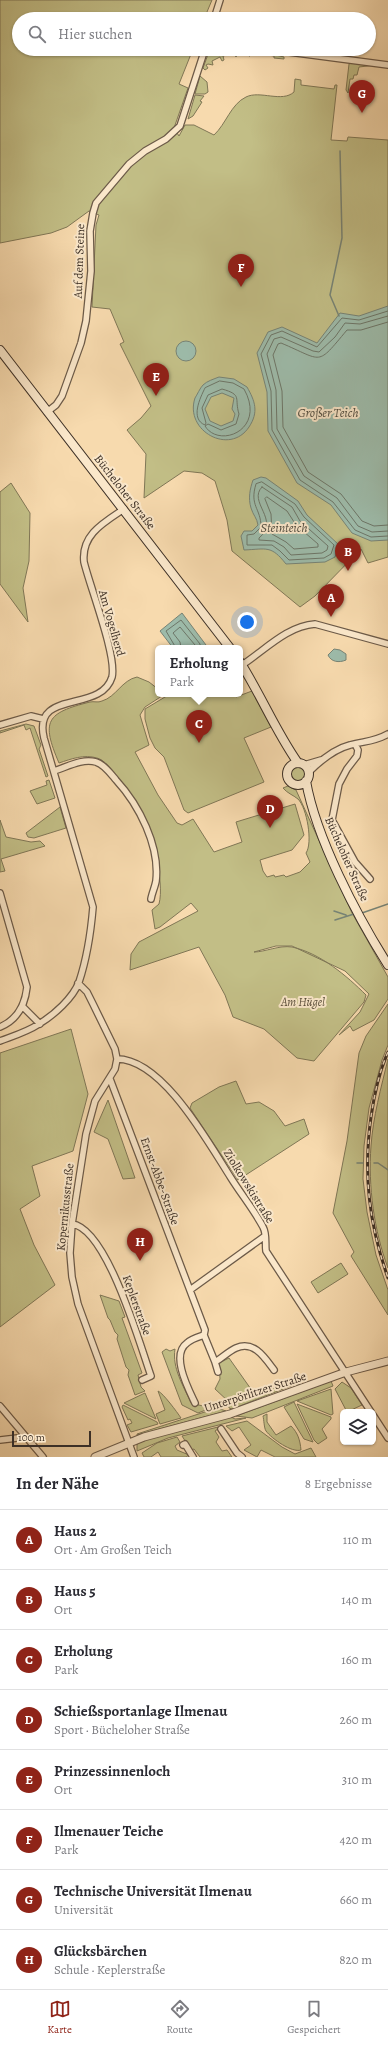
<!DOCTYPE html>
<html lang="de">
<head>
<meta charset="utf-8">
<style>
  body { margin:0; font-family:Alegreya,serif; background:#f7f7f7; color:#2b2b33 }
  .controls { position:absolute; right:12px; bottom:12px; display:grid; overflow:hidden; border-radius:6px; box-shadow:0 1px 3px #0004 }
  .controls button { width:36px; height:36px; display:grid; place-items:center; padding:0; border:0; border-bottom:1px solid #e1e1e2; background:#fff; color:#2b2b33; font:20px sans-serif }
  .scale { position:absolute; left:12px; bottom:10px; width:79px; box-sizing:border-box; padding-left:4px; border:2px solid #3d3026; border-top:0; font-size:11px; line-height:14px; white-space:nowrap; color:#3d3026; -webkit-text-stroke:3px #fae7ca; paint-order:stroke }
  .you { position:absolute; left:247px; top:622px; width:14px; height:14px; margin:-10px; border:3px solid #fff; border-radius:50%; background:#1a73e8; box-shadow:0 0 0 6px #1a73e833 }
  .badge { display:grid; place-items:center; width:26px; height:26px; border-radius:50%; background:#8f2418; color:#fff; font-size:13px; font-weight:700 }
  .pin { position:absolute; translate:-50% -33px; filter:drop-shadow(0 1px 2px #0008) }
  .pin::after { content:''; position:absolute; top:21px; width:14px; height:12px; background:inherit; clip-path:polygon(0 0,100% 0,50% 100%) }
  .popup { position:absolute; left:155px; top:645px; width:88px; height:52px; box-sizing:border-box; display:grid; place-content:center; border-radius:6px; background:#fff; filter:drop-shadow(0 1px 3px #0005); font-size:13px; white-space:nowrap; color:#7c7c81 }
  .popup b { font-size:15px; color:#2b2b33 }
  .popup::after { content:''; position:absolute; left:50%; top:100%; margin-left:-8px; border:8px solid transparent; border-top-color:#fff }
  .list { margin:0; padding:0; list-style:none }
  h2 { display:flex; justify-content:space-between; align-items:center; height:52px; margin:0; padding:0 16px; font-size:17px }
  h2 small { font-size:13px; font-weight:400; color:#7c7c81 }
  .list li { display:grid; grid-template-columns:26px 1fr auto; gap:12px; align-items:center; box-sizing:border-box; height:60px; padding:0 16px; border-top:1px solid #e1e1e2 }
  .list b { display:block; font-size:15px; white-space:nowrap }
  .list p { margin:0; font-size:13px; white-space:nowrap; color:#7c7c81 }
  .list em { font-size:13px; font-style:normal; color:#7c7c81 }
  .icon { flex:none; width:22px; height:22px; fill:none; stroke:currentColor; stroke-width:2; stroke-linecap:round; stroke-linejoin:round }
  .map { position:relative; flex:none; width:388px; height:1457px; overflow:hidden }
  .search { position:absolute; background:#fff; box-shadow:0 1px 3px #0004; left:12px; right:12px; top:12px; height:44px; display:flex; align-items:center; gap:10px; box-sizing:border-box; padding:0 14px; border-radius:22px; color:#7c7c81; font-size:15px }
  .sheet { height:532px; background:#fff }
  nav { display:flex; justify-content:space-around; align-items:center; box-sizing:border-box; height:56px; border-top:1px solid #e1e1e2; background:#fff; font-size:11px; color:#7c7c81 }
  nav a { display:grid; justify-items:center; gap:2px }
  nav .on { color:#8f2418 }
  .map>svg:first-child { display:block }
  .green { fill:#c2be86; stroke:#807756 }
  .water { fill:#9dbbaa; stroke:#778375; fill-rule:evenodd }
  .lines { fill:none; stroke-linecap:round; stroke-linejoin:round }
  .shore { stroke:#6d7668; stroke-width:1 }
  .stream { stroke:#778375; stroke-width:1.5 }
  .minor-casing { stroke:#6c5a48; stroke-width:8 }
  .tertiary-casing { stroke:#6c5a48; stroke-width:9 }
  .secondary-casing { stroke:#3d3026; stroke-width:10 }
  .minor { stroke:#fae7ca; stroke-width:5.5 }
  .tertiary { stroke:#fae7ca; stroke-width:7 }
  .secondary { stroke:#fae7ca; stroke-width:8 }
  .rail-casing { stroke:#3d3026; stroke-width:3 }
  .rail { stroke:#fae7ca; stroke-width:1.5; stroke-dasharray:4.5; stroke-linecap:butt }
  .labels { text-anchor:middle; dominant-baseline:central; stroke-width:4; stroke-linejoin:round; paint-order:stroke }
  .street-label { font-size:12px; fill:#3d3026; stroke:#fae7ca }
  .park-label { font-size:12px; font-style:italic; fill:#584c39; stroke:#fae7ca }
  .water-label { font-size:13px; font-style:italic; fill:#504c40; stroke:#fae7ca }
</style>
</head>
<body>
<div class="map">
<svg width="388" height="1457" viewBox="0 0 388 1457">
  <rect width="100%" height="100%" fill="#f7daae"/>
  <filter id="stains"><feTurbulence type="fractalNoise" baseFrequency=".005" numOctaves="4"/><feColorMatrix values="0 0 0 0 .2 0 0 0 0 .09 0 0 0 0 .02 0 0 0 .5 -.17"/></filter>
  <radialGradient id="worn" r=".72"><stop offset=".6" stop-color="#630" stop-opacity="0"/><stop offset="1" stop-color="#630" stop-opacity=".3"/></radialGradient>
  <path class="green" d="M0 0H212L204 19H19V49H193L179 84 188 88 174 128 179 136 185 125H194L214 135C226 124 231 104 246 97 260 90 282 103 294 92L295 79 301 80V85L334 89 335 85H337L331 140 347 141 348 137 388 140V557L368 563 361 549 315 596 300 607 232 551 227 520 215 481 202 473 184 471 144 498 146 454 127 430 141 418 151 406 120 344 124 342 110 309 92 307 96 225 99 215 89 211 67 227 51 233 0 243Z
    M210 49H251L284 57V59L274 58V56L251 52 250 56H249V52L237 53 236 57 235 53 223 56 224 60 222 61 220 57 212 61 213 65 208 64 206 65 208 68 205 70 203 68Z
    M352 62 376 65 359 67 357 75H354L353 79H350L348 93 346 90 349 64Z
    M200 76 207 82 208 92 205 94H195Z
    M195 95 204 96 200 101 202 102 193 116 188 119Z
    M11 483 30 513 29 561 23 588 28 622 0 584V492Z
    M137 677 149 682 158 689V694H165L145 707 140 715 149 745 135 752 158 795 177 823 182 825 193 819 214 852 242 842 236 822 295 804 304 835 292 850 260 860 263 871 267 877 274 875 275 877 284 875 286 877 300 872 310 862 306 853C313 843 307 808 298 799 293 795 287 793 283 788L288 786 296 790 352 913 388 977V999L374 1020 353 1031 350 1026 339 1035 360 1012 369 994 345 971 292 946H276L254 952C265 952 279 945 292 947 320 953 347 976 366 995L364 1002 314 1061 297 1058 264 1029 233 1017 225 995 199 947 130 970 131 954 139 942 198 911 191 903 160 927 155 929 152 910 159 904C165 881 151 834 141 812 135 798 125 786 115 774 110 769 105 760 97 758 84 754 71 759 59 763 41 721 46 713 90 702 94 701 98 703 102 701 116 697 122 680 137 677Z
    M252 691 271 727 244 738 264 782 188 813 184 810 164 757 155 748 150 738 145 719V709L170 694H234L236 697Z
    M26 724 34 726 41 745 39 749 48 776 46 777 30 728 26 730 24 725 0 733V731Z
    M291 774a7 7 0 1 1 14 0a7 7 0 1 1-14 0Z
    M49 780 55 798 37 804 30 791 47 785 46 781Z
    M60 807 66 828 34 838 28 837 26 833Z
    M0 820 6 837 31 842 40 841 45 846 1 859 5 871 0 872Z
    M388 1004V1045L382 1060 369 1108 364 1146 363 1179 367 1212 376 1255 388 1290V1315L351 1256 354 1252 333 1213 347 1141 359 1053 366 1036Z
    M71 1029 88 1094 73 1151 32 1166 40 1196 20 1209 34 1245 55 1285 0 1327V1053Z
    M388 1059V1268C374 1231 368 1186 371 1146 373 1117 381 1088 388 1059Z
    M236 1081 246 1104 259 1102 274 1111 285 1126 304 1119 309 1134 238 1180 190 1108 192 1103 219 1087Z
    M108 1100 135 1178 123 1179 108 1139 94 1132Z
    M341 1263 348 1274 318 1293 311 1282Z
    M100 1295 119 1301 125 1317 122 1318 142 1373 138 1375 141 1387 145 1391 135 1395 128 1375 129 1370 126 1367 117 1339 118 1335 115 1332 110 1320 108 1318Z
    M166 1349 170 1351 175 1349C172 1368 183 1385 191 1403L211 1408 198 1413 182 1405 162 1352Z
    M229 1358 253 1392 229 1402 215 1389 220 1379 219 1363Z
    M301 1380 300 1385 296 1384 232 1409 229 1408V1404L263 1391Z
    M331 1381 333 1386 252 1418 236 1416Z
    M342 1382 351 1388 362 1405 347 1412 335 1389Z
    M331 1389 333 1414 331 1415 297 1401Z
    M158 1391C163 1393 177 1412 181 1418L160 1424 156 1414 165 1410Z
    M145 1393 156 1419 124 1403Z
    M294 1402 313 1442 304 1439 284 1407Z
    M297 1404 331 1417V1419L322 1429 327 1438 318 1444 314 1440Z
    M123 1405 157 1422 158 1424 131 1432 127 1425 132 1423 130 1419 128 1420 122 1407Z
    M217 1408 226 1411 137 1435V1434Z
    M267 1414V1422L276 1435 291 1426C298 1433 300 1440 301 1450 292 1453 272 1439 266 1431 264 1428 264 1420 263 1416Z
    M231 1417 235 1419 246 1418 168 1438 137 1451V1445L140 1441Z
    M247 1421 282 1447 295 1454 311 1448 316 1457H275L261 1450 257 1457 244 1450 251 1445 239 1427 232 1431 226 1426Z
    M218 1427V1429L215 1431 219 1437 216 1442 222 1451 227 1450 232 1457H200L194 1449 191 1450 182 1436Z
    M177 1437 180 1442 175 1446 177 1450 189 1455 186 1457H161L158 1452 151 1457H144L142 1453 157 1443Z"/>
  <path class="water" d="M388 306V540L371 541 352 533 331 505 297 483 268 431 267 392 257 353 268 332 282 327 317 343 340 313 359 316Z
    M176 351a10 10 0 1 1 20 0a10 10 0 1 1-20 0Z
    M219 377 234 379 247 387C255 401 259 412 249 427 230 456 184 431 195 398 197 395 200 388 203 385 207 381 214 379 219 377ZM222 393 234 398 232 409 235 414 233 421 221 426 210 421 205 409 211 397Z
    M261 477 266 478 298 501 307 515 339 545 335 557 325 562 286 564C271 545 267 549 244 550L241 536 244 531H252L258 525C257 518 253 515 251 508 248 498 250 489 253 480Z
    M182 613 206 645 202 648H173L160 631Z
    M334 649 340 650 346 654V660C339 663 331 662 328 655Z"/>
  <g class="lines">
    <path class="shore" d="M388 311 359 320 342 318 317 347 282 331 271 335 261 354 271 391 272 430 300 480 333 502 355 530 371 537 388 536
      M388 316 360 324 345 323 335 337 319 352 313 351 281 337 274 339 267 354 276 390 277 429 304 476 337 498 358 526 372 532 388 531
      M388 322 361 330H347C316 367 324 361 281 343L278 344 273 355 282 391 283 427 308 472 341 494 362 521 374 526 388 525
      M220 381 233 383 244 389C267 430 219 449 205 426L208 424 221 430 236 424 239 414C234 398 243 395 222 389L208 395 202 408 206 423 205 425C190 419 200 398 205 388Z
      M262 482 295 504 304 517 334 545 331 554 324 558 289 560 280 551 272 545H247V535L254 534 261 527C261 508 249 506 256 484Z
      M262 487 292 507 300 521 328 546 327 550 322 553 291 555 284 547 274 541 259 540V538C281 520 247 502 262 487Z
      M267 497 287 511 296 525 318 544V547L294 549 286 542 272 534 271 514 265 499Z
      M176 648 166 631 181 620 200 644V648
      M181 648 180 642 173 633 180 627 195 645V648"/>
    <path class="stream" d="M339 316 330 295 342 238 340 151
      M334 911 346 915
      M362 913 388 904
      M335 920 354 914
      M357 1163H363
      M374 1163H378L388 1170"/>
    <defs>
      <path id="minor" d="M214 19 220 0
        M266 49 388 65
        M47 412 56 405 62 396 81 343 86 321 91 271 90 231 93 213 96 203 129 164 145 151 166 139 180 126 205 49
        M242 665C265 650 287 626 315 624L388 644
        M0 725 31 716 43 719
        M355 744 358 750 357 756 347 769 339 784 332 820 355 862 370 879
        M304 765 321 760
        M54 771C67 767 82 758 96 762 104 764 111 774 116 780 139 805 160 846 156 881 155 887 152 893 151 899
        M309 772C320 761 334 749 350 745 364 741 374 742 388 734
        M0 893 27 987C25 1005 17 1020 0 1027
        M78 983 87 992 93 1004 115 1049 117 1059 115 1069 95 1101 86 1134 72 1224 70 1253 72 1277 78 1304 134 1457
        M22 1006 40 1024
        M0 1041C13 1036 27 1032 39 1024 54 1015 73 998 79 982 87 958 91 931 93 907L44 738C32 688 101 714 112 677 117 656 90 587 84 562 81 535 103 523 124 509
        M117 1059C163 1059 209 1144 231 1178 241 1194 254 1210 263 1227 267 1234 265 1243 266 1251L371 1412
        M110 1079 205 1330 204 1335
        M72 1224C107 1228 140 1345 151 1376L142 1380
        M190 1290 265 1236
        M204 1335 215 1362C222 1358 229 1351 236 1348 254 1340 265 1358 274 1370
        M215 1362 218 1372
        M195 1403C189 1390 170 1355 187 1343 191 1339 198 1337 204 1335
        M0 1406 43 1457
        M373 1415 388 1438
        M221 1429 237 1453 242 1457
        M0 1440 26 1437
        M183 1445 185 1444 193 1457"/>
      <path id="tertiary" d="M95 1457 144 1437 230 1414 346 1372 388 1361"/>
      <path id="secondary" d="M0 350 230 648
        M240 662C261 695 276 732 298 763
        M287 774a11 11 0 1 1 22 0a11 11 0 1 1-22 0Z
        M306 781C316 838 357 916 388 965"/>
    </defs>
    <use href="#minor" class="minor-casing"/>
    <use href="#tertiary" class="tertiary-casing"/>
    <use href="#secondary" class="secondary-casing"/>
    <use href="#minor" class="minor"/>
    <use href="#tertiary" class="tertiary"/>
    <use href="#secondary" class="secondary"/>
    <defs>
      <path id="rail" d="M388 1052C379 1072 374 1096 371 1117 363 1174 369 1224 388 1278"/>
    </defs>
    <use href="#rail" class="rail-casing"/>
    <use href="#rail" class="rail"/>
  </g>
  <g class="labels">
    <g class="street-label">
      <text transform="translate(79 261) rotate(-88)">Auf dem Steine</text>
      <text transform="translate(125 492) rotate(52)">Bücheloher Straße</text>
      <text transform="translate(112 623) rotate(74)">Am Vogelherd</text>
      <text transform="translate(347 859) rotate(66)">Bücheloher Straße</text>
      <text transform="translate(160 1181) rotate(70)">Ernst-Abbe-Straße</text>
      <text transform="translate(249 1186) rotate(58)">Ziolkowskistraße</text>
      <text transform="translate(65 1207) rotate(-84)">Kopernikusstraße</text>
      <text transform="translate(137 1305) rotate(70)">Keplerstraße</text>
      <text transform="translate(255 1392) rotate(-18)">Unterpörlitzer Straße</text>
    </g>
    <g class="park-label">
      <text x="303" y="1002">Am Hügel</text>
    </g>
    <g class="water-label">
      <text x="328" y="412">Großer Teich</text>
      <text x="284" y="527">Steinteich</text>
    </g>
  </g>
  <rect width="100%" height="100%" filter="url(#stains)"/>
  <rect width="100%" height="100%" fill="url(#worn)"/>
</svg>
<div class="controls">
<button><svg class="icon" aria-label="layers" viewBox="0 0 24 24"><path d="M12 4l9 5-9 5-9-5zM3 14l9 5 9-5"/></svg></button>
</div>
<div class="scale">100 m</div>
<div class="you"></div>
<div class="pin badge" style="left:331px;top:617px">A</div>
<div class="pin badge" style="left:348px;top:571px">B</div>
<div class="pin badge" style="left:199px;top:743px">C</div>
<div class="popup"><b>Erholung</b>Park</div>
<div class="pin badge" style="left:270px;top:828px">D</div>
<div class="pin badge" style="left:156px;top:396px">E</div>
<div class="pin badge" style="left:241px;top:287px">F</div>
<div class="pin badge" style="left:362px;top:113px">G</div>
<div class="pin badge" style="left:140px;top:1261px">H</div>
<div class="search"><svg class="icon" aria-label="search" viewBox="0 0 24 24"><circle cx="10" cy="10" r="6"/><path d="M15 15l6 6"/></svg>Hier suchen</div>
</div>
<section class="sheet">
<h2>In der Nähe<small>8 Ergebnisse</small></h2>
<ul class="list">
<li><span class="badge">A</span><div><b>Haus 2</b><p>Ort · Am Großen Teich</p></div><em>110 m</em></li>
<li><span class="badge">B</span><div><b>Haus 5</b><p>Ort</p></div><em>140 m</em></li>
<li><span class="badge">C</span><div><b>Erholung</b><p>Park</p></div><em>160 m</em></li>
<li><span class="badge">D</span><div><b>Schießsportanlage Ilmenau</b><p>Sport · Bücheloher Straße</p></div><em>260 m</em></li>
<li><span class="badge">E</span><div><b>Prinzessinnenloch</b><p>Ort</p></div><em>310 m</em></li>
<li><span class="badge">F</span><div><b>Ilmenauer Teiche</b><p>Park</p></div><em>420 m</em></li>
<li><span class="badge">G</span><div><b>Technische Universität Ilmenau</b><p>Universität</p></div><em>660 m</em></li>
<li><span class="badge">H</span><div><b>Glücksbärchen</b><p>Schule · Keplerstraße</p></div><em>820 m</em></li>
</ul>
</section>
<nav>
<a class="on"><svg class="icon" aria-label="map" viewBox="0 0 24 24"><path d="M3 6l6-2 6 2 6-2v14l-6 2-6-2-6 2zM9 4v14M15 6v14"/></svg>Karte</a>
<a><svg class="icon" aria-label="directions" viewBox="0 0 24 24"><path d="M12 3l9 9-9 9-9-9zM9 14v-3h6M13 9l2 2-2 2"/></svg>Route</a>
<a><svg class="icon" aria-label="saved" viewBox="0 0 24 24"><path d="M7 4h10v16l-5-4-5 4z"/></svg>Gespeichert</a>
</nav>
</body>
</html>
